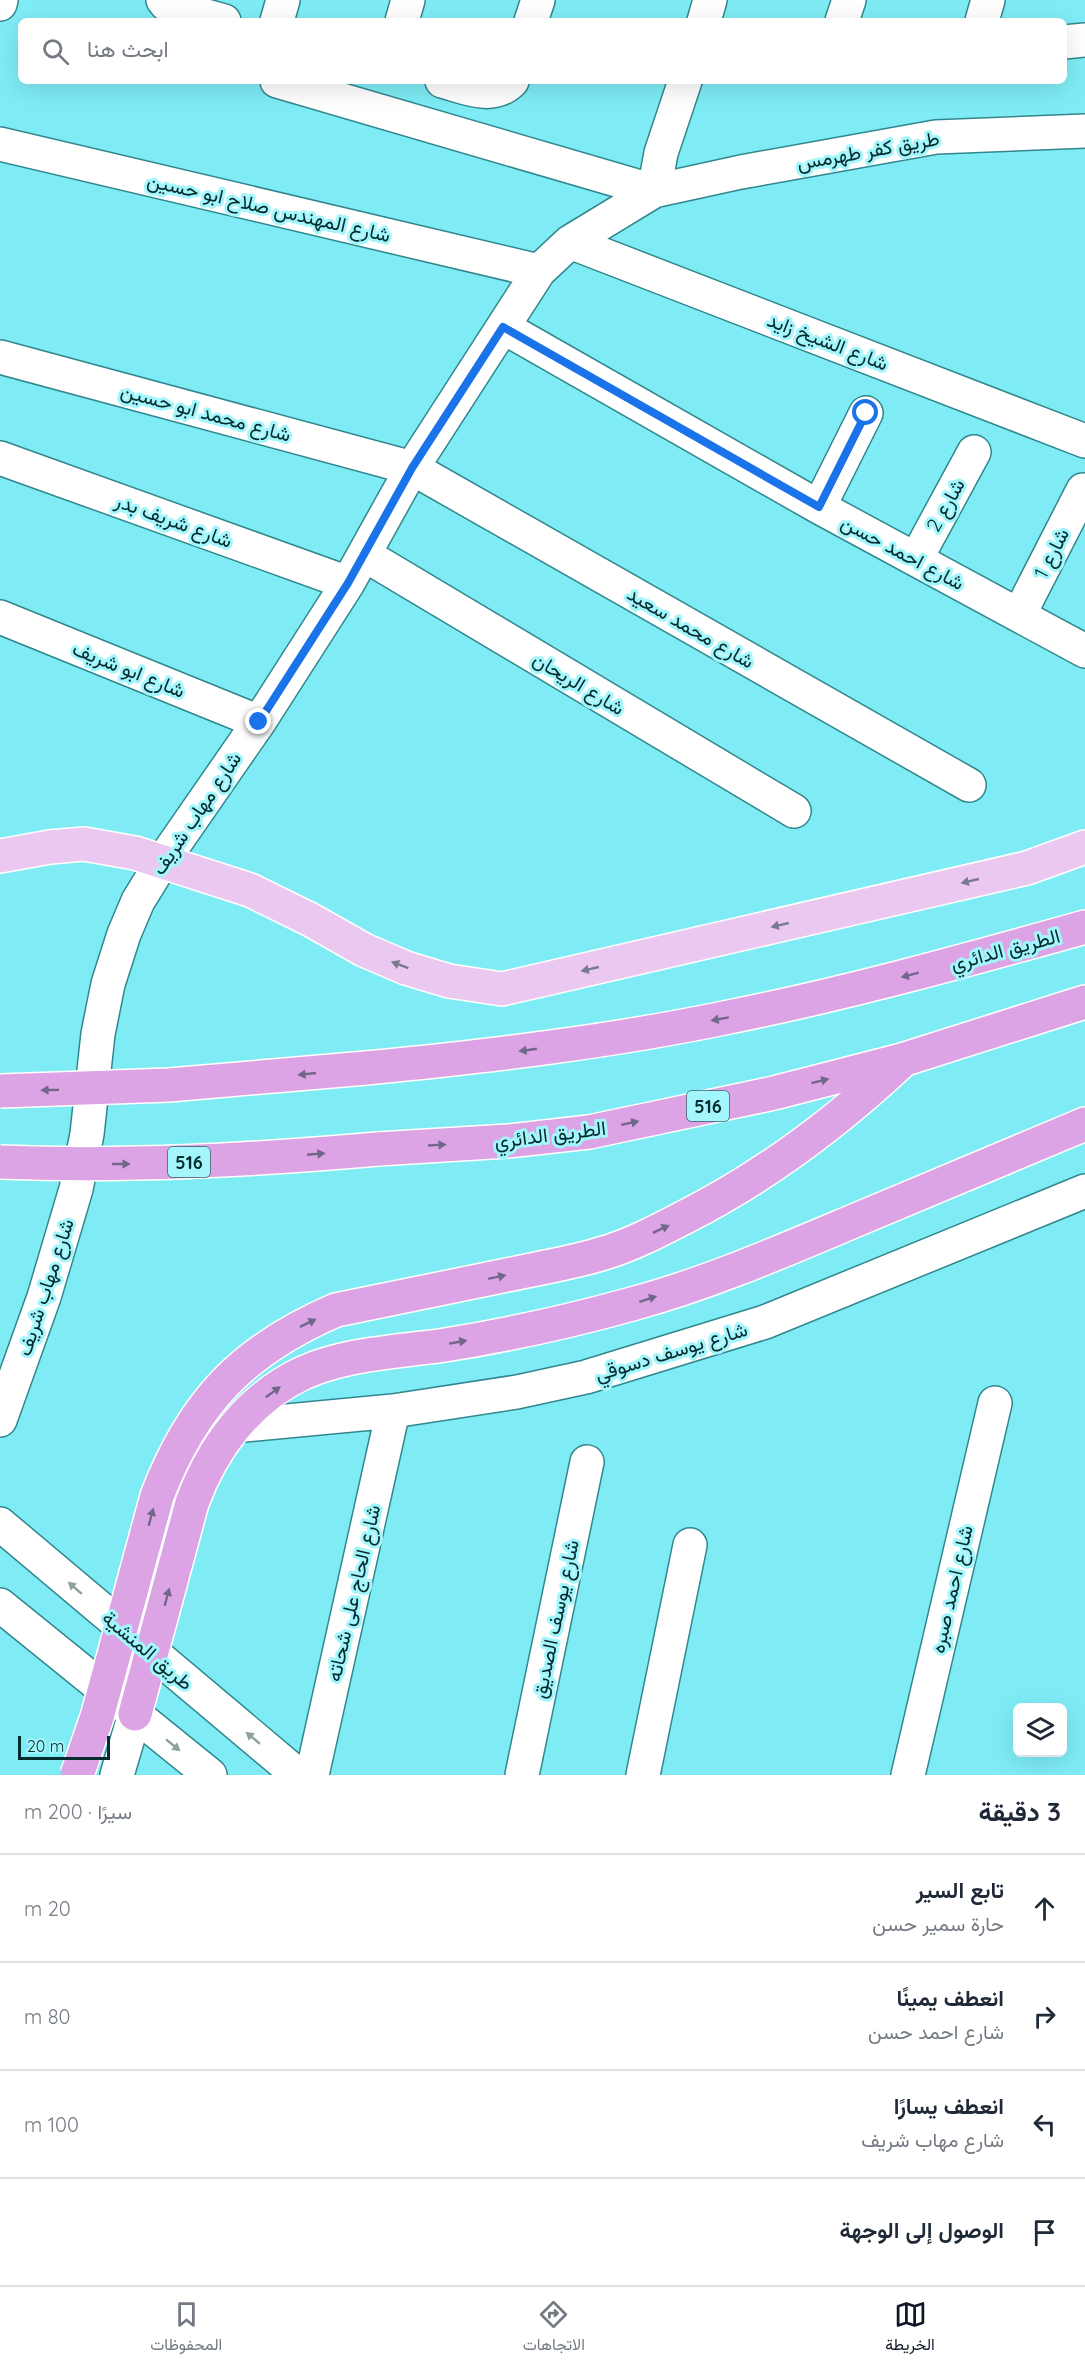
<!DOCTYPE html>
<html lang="ar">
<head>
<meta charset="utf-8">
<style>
  body { margin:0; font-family:Quicksand,Vazirmatn,sans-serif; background:#f6f6f7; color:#1f2937; direction:rtl }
  .controls { position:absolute; right:18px; bottom:18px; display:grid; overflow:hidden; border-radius:9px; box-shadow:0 6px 24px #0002 }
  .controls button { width:54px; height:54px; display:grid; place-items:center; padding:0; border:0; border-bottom:2px solid #e0e1e3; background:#fff; color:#1f2937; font:30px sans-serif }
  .scale { position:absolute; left:18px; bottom:15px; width:92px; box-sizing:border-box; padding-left:6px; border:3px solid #062b2d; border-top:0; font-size:16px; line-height:21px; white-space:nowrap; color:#062b2d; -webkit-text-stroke:4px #a3f6fc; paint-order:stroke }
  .stop { position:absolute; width:18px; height:18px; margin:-14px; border:4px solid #1a73e8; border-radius:50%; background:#fff }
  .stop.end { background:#1a73e8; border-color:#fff; box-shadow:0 2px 6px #0008 }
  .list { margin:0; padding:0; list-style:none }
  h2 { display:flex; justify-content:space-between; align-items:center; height:78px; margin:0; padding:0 24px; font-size:26px }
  h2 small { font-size:20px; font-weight:400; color:#747a83 }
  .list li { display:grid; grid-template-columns:39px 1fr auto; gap:18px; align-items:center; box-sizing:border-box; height:108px; padding:0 24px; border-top:2px solid #e0e1e3 }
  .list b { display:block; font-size:22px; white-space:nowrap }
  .list p { margin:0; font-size:20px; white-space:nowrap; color:#747a83 }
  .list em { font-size:20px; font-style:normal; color:#747a83 }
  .icon { flex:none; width:33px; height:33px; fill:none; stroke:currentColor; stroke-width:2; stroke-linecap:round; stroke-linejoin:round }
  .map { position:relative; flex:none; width:1085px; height:1775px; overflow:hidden; direction:ltr }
  .search { position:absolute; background:#fff; box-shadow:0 6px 24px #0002; left:18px; right:18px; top:18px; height:66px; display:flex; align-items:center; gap:15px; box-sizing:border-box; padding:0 21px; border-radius:9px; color:#747a83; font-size:22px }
  .sheet { height:510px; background:#fff }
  nav { display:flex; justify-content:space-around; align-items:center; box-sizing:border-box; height:84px; border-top:2px solid #e0e1e3; background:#fff; font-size:16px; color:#747a83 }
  nav a { display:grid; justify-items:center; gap:3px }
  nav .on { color:#111827 }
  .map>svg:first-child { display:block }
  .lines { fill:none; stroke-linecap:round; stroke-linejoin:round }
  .minor-casing { stroke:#32878e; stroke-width:36 }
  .major-casing { stroke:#fff; stroke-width:36 }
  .highway-casing { stroke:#fff; stroke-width:36 }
  .minor { stroke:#fff; stroke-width:33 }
  .major { stroke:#eac8ef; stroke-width:33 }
  .highway { stroke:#dca3e5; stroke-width:33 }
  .highway-bridge-casing { stroke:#fff; stroke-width:36; stroke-linecap:butt }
  .highway-bridge { stroke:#dca3e5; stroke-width:33 }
  .oneway { fill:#787a8e }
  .oneway2 { fill:#716789 }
  .oneway3 { fill:#8fa0a0 }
  .route { stroke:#1a73e8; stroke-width:8 }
  .labels { text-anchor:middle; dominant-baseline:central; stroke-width:6; stroke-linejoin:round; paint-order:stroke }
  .shield { fill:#a3f6fc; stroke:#35686b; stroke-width:1.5 }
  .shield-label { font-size:18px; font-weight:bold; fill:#062b2d }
  .street-label { font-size:20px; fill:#062b2d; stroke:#a3f6fc }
</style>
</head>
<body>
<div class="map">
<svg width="1085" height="1775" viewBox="0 0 1085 1775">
  <rect width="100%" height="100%" fill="#7fecf5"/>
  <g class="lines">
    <defs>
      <path id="minor" d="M163 0 167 5 224 21
        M0 4 1 0
        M277 21 283 0
        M402 21 408 0
        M531 21 538 0
        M704 21 710 0
        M842 21 849 0
        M982 21 988 0
        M1064 42 1085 40
        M277 81 654 191
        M442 81C465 87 492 101 512 81
        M0 144 539 271
        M654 191 661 153 685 81
        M570 242 1085 441
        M503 327 819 507 1085 651
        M0 357 412 468 969 785
        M0 458 348 583
        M819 507 866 413
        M365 555 794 811
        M916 559 974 452
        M1019 615 1083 490
        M0 617 259 722
        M0 1420 44 1297 76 1189 87 1134 98 1034 108 984 124 934 138 901 162 862 259 722 348 583 412 468 539 271 570 242 654 191 741 172 936 137 1085 131
        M234 1426 393 1411 517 1392 586 1377 765 1322 1085 1191
        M0 1524 298 1775
        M0 1605 210 1775
        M117 1775 135 1714
        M312 1775 393 1411
        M522 1775 587 1462
        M643 1775 690 1545
        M908 1775 995 1403"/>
      <path id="major" d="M0 856 50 847 84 844 135 853 250 890 311 920 364 950 406 968 449 981 502 989 1027 868 1085 847"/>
      <path id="highway" d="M366 1068C488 1056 609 1042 729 1017 849 993 967 960 1085 927
        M378 1149 508 1141 589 1132 774 1093 902 1060 1085 1002
        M546 1267C566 1263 585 1259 604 1253 631 1245 658 1231 683 1218 764 1177 835 1124 901 1062
        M135 1714 192 1503C212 1448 248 1399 303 1373 348 1353 397 1352 445 1345 508 1335 571 1321 632 1304 706 1284 778 1253 849 1223 927 1190 1006 1157 1085 1124"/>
    </defs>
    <use href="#minor" class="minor-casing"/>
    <use href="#major" class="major-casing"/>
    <use href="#highway" class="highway-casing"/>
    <use href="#minor" class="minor"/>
    <use href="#major" class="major"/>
    <use href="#highway" class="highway"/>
    <defs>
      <path id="highway-bridge" d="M0 1091 169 1085 366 1068
        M0 1162C127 1167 252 1160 378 1149
        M77 1775 97 1717 157 1496C193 1402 243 1350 336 1310L546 1267"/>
    </defs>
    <use href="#highway-bridge" class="highway-bridge-casing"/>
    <use href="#highway-bridge" class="highway-bridge"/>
  </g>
  <defs><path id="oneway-solid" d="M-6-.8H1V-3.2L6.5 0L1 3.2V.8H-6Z" transform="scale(1.5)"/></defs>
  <g class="oneway">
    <use href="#oneway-solid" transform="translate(970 881) rotate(167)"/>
    <use href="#oneway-solid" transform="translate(780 925) rotate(167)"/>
    <use href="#oneway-solid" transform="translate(400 965) rotate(-159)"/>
    <use href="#oneway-solid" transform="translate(590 969) rotate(167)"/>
  </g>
  <g class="oneway2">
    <use href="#oneway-solid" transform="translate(910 975) rotate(165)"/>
    <use href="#oneway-solid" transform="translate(720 1019) rotate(170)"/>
    <use href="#oneway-solid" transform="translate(528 1050) rotate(172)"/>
    <use href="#oneway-solid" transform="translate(307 1074) rotate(174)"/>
    <use href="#oneway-solid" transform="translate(820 1081) rotate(-14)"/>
    <use href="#oneway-solid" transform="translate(50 1090) rotate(179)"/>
    <use href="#oneway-solid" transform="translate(630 1123) rotate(-12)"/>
    <use href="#oneway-solid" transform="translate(437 1145) rotate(-3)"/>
    <use href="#oneway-solid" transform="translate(316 1154) rotate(-5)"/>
    <use href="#oneway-solid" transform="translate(121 1164)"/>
    <use href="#oneway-solid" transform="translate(661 1229) rotate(-25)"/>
    <use href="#oneway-solid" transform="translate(497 1277) rotate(-12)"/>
    <use href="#oneway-solid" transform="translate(648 1299) rotate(-18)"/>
    <use href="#oneway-solid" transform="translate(308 1323) rotate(-26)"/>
    <use href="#oneway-solid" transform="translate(458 1342) rotate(-10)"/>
    <use href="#oneway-solid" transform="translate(273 1392) rotate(-36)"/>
    <use href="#oneway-solid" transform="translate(151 1517) rotate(-75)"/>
    <use href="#oneway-solid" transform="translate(167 1597) rotate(-75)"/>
  </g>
  <g class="oneway3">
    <use href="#oneway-solid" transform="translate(75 1588) rotate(-139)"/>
    <use href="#oneway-solid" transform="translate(253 1738) rotate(-140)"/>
    <use href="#oneway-solid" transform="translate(173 1745) rotate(39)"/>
  </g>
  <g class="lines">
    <path class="route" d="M259 722 348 583 412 468 503 327 819 507 866 413"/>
  </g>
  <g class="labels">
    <g class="shield">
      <rect x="687" y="1091" width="42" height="30" rx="4.5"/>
      <rect x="168" y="1147" width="42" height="30" rx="4.5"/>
    </g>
    <g class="shield-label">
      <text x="708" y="1106">516</text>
      <text x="189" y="1162">516</text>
    </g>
    <g class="street-label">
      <text transform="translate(868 150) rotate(-10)">طريق كفر طهرمس</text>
      <text transform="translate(269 207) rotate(13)">شارع المهندس صلاح ابو حسين</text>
      <text transform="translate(828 341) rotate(21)">شارع الشيخ زايد</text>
      <text transform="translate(206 412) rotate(15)">شارع محمد ابو حسين</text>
      <text transform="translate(945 505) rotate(-61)">شارع 2</text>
      <text transform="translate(174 520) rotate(20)">شارع شريف بدر</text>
      <text transform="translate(903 552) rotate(28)">شارع احمد حسن</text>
      <text transform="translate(1051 553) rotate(-63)">شارع 1</text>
      <text transform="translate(691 627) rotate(30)">شارع محمد سعيد</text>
      <text transform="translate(129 669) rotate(22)">شارع ابو شريف</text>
      <text transform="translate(579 683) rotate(31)">شارع الريحان</text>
      <text transform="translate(196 813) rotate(-56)">شارع مهاب شريف</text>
      <text transform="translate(1005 949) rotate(-15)">الطريق الدائري</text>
      <text transform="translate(550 1134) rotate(-7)">الطريق الدائري</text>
      <text transform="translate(45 1287) rotate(-72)">شارع مهاب شريف</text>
      <text transform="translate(671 1351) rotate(-17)">شارع يوسف دسوقي</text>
      <text transform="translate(951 1589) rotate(-77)">شارع احمد صبره</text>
      <text transform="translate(353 1593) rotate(-77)">شارع الحاج على شحاته</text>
      <text transform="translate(555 1619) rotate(-78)">شارع يوسف الصديق</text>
      <text transform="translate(148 1650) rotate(40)">طريق المنشية</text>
    </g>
  </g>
</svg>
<div class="controls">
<button><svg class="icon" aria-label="layers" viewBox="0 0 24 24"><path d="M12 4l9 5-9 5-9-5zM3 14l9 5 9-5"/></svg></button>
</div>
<div class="scale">20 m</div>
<div class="stop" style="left:866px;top:413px"></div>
<div class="stop end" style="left:259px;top:722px"></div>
<div class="search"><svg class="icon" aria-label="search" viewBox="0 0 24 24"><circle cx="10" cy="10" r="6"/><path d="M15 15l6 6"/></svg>ابحث هنا</div>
</div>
<section class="sheet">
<h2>3 دقيقة<small>سيرًا · 200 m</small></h2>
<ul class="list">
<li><svg class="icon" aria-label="ahead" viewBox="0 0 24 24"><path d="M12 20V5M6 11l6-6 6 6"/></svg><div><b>تابع السير</b><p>حارة سمير حسن</p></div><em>20 m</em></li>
<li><svg class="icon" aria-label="right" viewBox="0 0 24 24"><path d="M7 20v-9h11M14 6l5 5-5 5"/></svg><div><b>انعطف يمينًا</b><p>شارع احمد حسن</p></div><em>80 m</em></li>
<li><svg class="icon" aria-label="left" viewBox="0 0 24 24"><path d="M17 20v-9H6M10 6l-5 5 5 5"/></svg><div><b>انعطف يسارًا</b><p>شارع مهاب شريف</p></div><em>100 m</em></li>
<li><svg class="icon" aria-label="arrive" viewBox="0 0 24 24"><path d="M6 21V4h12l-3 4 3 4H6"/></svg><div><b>الوصول إلى الوجهة</b></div></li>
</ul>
</section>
<nav>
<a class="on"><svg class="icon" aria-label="map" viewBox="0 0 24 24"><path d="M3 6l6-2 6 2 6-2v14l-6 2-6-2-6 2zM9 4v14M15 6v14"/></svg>الخريطة</a>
<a><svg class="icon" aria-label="directions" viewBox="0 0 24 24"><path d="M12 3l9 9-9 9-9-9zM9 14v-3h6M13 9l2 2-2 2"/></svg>الاتجاهات</a>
<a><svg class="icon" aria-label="saved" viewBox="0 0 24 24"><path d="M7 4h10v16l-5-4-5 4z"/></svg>المحفوظات</a>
</nav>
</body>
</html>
